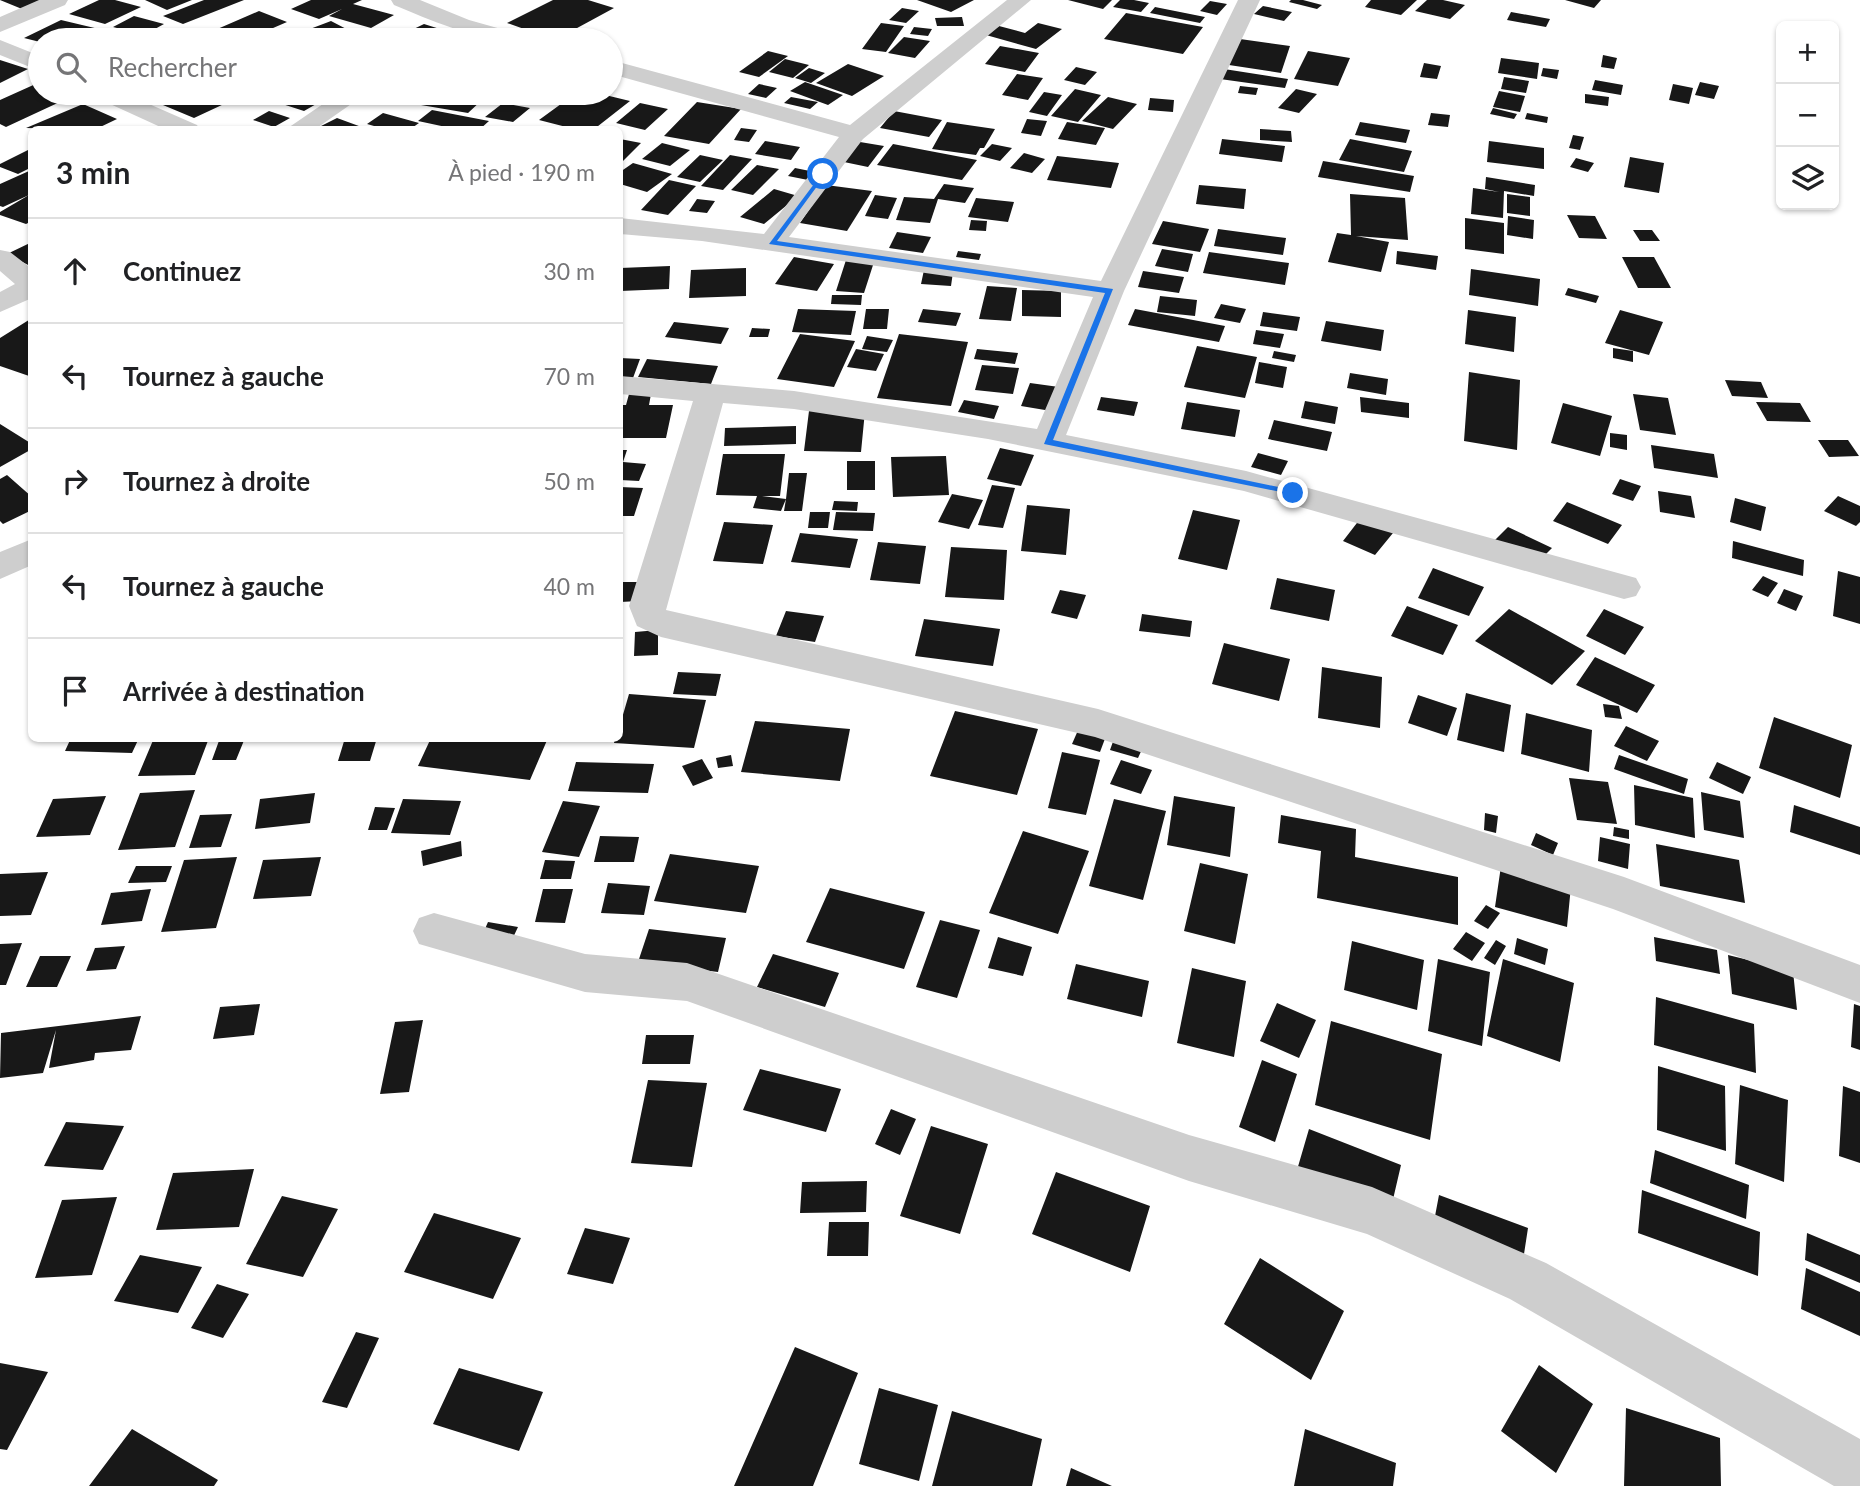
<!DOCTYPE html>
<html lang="fr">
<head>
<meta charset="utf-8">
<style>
  body { margin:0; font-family:Lato,sans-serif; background:#f2f2f2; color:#202124 }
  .controls { position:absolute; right:21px; top:21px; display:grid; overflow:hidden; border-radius:10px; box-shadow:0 2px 5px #0004 }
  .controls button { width:63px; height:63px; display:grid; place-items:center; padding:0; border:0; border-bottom:2px solid #e0e0e0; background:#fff; color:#202124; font:35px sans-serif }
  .stop { position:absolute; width:21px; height:21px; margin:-16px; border:5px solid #1a73e8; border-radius:50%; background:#fff }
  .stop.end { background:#1a73e8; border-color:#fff; box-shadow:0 2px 7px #0008 }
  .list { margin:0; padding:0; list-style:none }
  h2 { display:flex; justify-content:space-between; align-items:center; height:91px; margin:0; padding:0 28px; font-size:30px }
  h2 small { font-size:23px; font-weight:400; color:#757577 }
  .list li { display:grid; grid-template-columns:46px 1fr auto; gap:21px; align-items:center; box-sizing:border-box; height:105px; padding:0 28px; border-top:2px solid #e0e0e0 }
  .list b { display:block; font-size:26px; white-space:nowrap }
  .list em { font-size:23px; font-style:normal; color:#757577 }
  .icon { flex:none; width:38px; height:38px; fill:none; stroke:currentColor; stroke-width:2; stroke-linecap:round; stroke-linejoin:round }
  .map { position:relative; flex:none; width:1860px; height:1486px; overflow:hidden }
  .search { position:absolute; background:#fff; box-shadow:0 2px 5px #0004; left:28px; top:28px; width:595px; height:77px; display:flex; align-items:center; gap:18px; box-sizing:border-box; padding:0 24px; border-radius:38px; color:#757577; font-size:26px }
  .panel { position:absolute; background:#fff; box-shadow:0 2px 5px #0004; left:28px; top:126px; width:595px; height:616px; border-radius:10px }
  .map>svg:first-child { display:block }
  .building { fill:#181818 }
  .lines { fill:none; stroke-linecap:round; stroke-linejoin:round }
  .minor { fill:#cecece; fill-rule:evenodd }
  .route { fill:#1a73e8 }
</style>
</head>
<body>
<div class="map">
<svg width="1860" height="1486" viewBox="0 0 1860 1486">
  <rect width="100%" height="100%" fill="#fff"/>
  <path class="building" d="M0 0H44L22 9Z
    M99 0H115L141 7 105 24 69 14Z
    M145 0H192L167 10Z
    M204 0H244L183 24 163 16Z
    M311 0H362L353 4 394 15 371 28 329 16 342 9 319 19 291 9Z
    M553 0H588L614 8 555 40 507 23Z
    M917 0H974L951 12Z
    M1068 0H1112L1103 9Z
    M1120 0H1134L1149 3 1141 12 1113 7Z
    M1291 0H1303L1322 5 1317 9 1289 2Z
    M1371 0H1417L1401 15 1365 7Z
    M1427 0H1443L1465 5 1450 19 1415 11Z
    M1565 0H1601L1594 8Z
    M1210 1 1227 4 1217 15 1200 11Z
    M1263 6 1292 12 1284 21 1254 14Z
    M1155 7 1205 17 1200 23 1150 13Z
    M902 8 919 11 906 23 889 20Z
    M259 11 287 22 245 40 225 36 232 40H192Z
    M1511 12 1550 19 1546 27 1507 20Z
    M1126 13 1203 27 1183 54 1104 39Z
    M134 16 164 24 144 35 113 27Z
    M962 17 964 26H937L935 18Z
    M61 20 103 30 84 40 40 42 24 38Z
    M331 21 354 33 335 40H281Z
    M881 23 904 26 886 52 862 49Z
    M1038 23 1062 29 1036 49 986 35 999 26 1025 33Z
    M424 24 443 30 422 40H391Z
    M914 27 932 29 928 36 910 34Z
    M904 37 930 41 915 58 888 53Z
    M1240 39 1290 46 1281 73 1229 65Z
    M1000 46 1039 53 1025 72 985 64Z
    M768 51 788 56 759 77 739 72Z
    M1308 51 1350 58 1338 86 1294 79Z
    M1603 55 1617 58 1614 69 1601 67Z
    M1501 58 1539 63 1537 79 1498 73Z
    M785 59 809 65 793 78 769 72Z
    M0 60 28 69 0 83Z
    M1424 63 1441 66 1437 79 1420 77Z
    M848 64 884 76 852 96 816 83Z
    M1076 67 1097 72 1085 85 1064 80Z
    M809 68 825 73 811 83 795 78Z
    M1543 68 1559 70 1557 79 1541 76Z
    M1224 69 1288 79 1285 88 1220 79Z
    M1017 74 1043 78 1028 100 1002 95Z
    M1504 77 1529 81 1526 93 1501 89Z
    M1595 80 1623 85 1621 95 1592 90Z
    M40 82V93L77 94 6 127 0 124V100Z
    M805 82 843 95 828 105 790 91Z
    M1700 82 1719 86 1714 99 1695 95Z
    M759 84 777 88 766 98 748 94Z
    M1673 84 1693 88 1689 104 1669 100Z
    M1240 86 1258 88 1256 95 1238 93Z
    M1075 89 1101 95 1078 122 1051 116Z
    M1296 89 1317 94 1299 113 1278 108Z
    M1499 91 1525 96 1520 112 1493 107Z
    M1044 92 1062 95 1047 116 1029 112Z
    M167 93H229L239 97 194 118 151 100Z
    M288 93H303L325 99 304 111 273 101Z
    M434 93H438L482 100 468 113 421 105Z
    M576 93H597L630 101 593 130H578L539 120Z
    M1585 94 1609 97 1608 106 1585 103Z
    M791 97 818 102 810 109 784 103Z
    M1108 97 1137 104 1113 129 1082 121Z
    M1150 98 1174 100 1173 112 1148 110Z
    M697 102 741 109 709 144 664 136Z
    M503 103 530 108 513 122 485 117Z
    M640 103 668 109 645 130 616 123Z
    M83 104 117 119 94 130 26 128Z
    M1493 108 1517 114 1514 119 1490 114Z
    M432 110 489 121 479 130H460L418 121Z
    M269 111 290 118 274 127 253 120Z
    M894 111 942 120 929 137 880 128Z
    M383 113 419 123 409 130H388L367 124Z
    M1431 113 1450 115 1448 127 1428 125Z
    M1527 113 1548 117 1547 123 1525 119Z
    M337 118 367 129V130L317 128Z
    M1027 119 1047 121 1041 136 1021 133Z
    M947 122 995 129 984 148H980L976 155 932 149Z
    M1067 122 1105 128 1096 145 1058 139Z
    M1360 122 1410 130 1406 143 1355 135Z
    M741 128 757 130 749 142 734 140Z
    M1260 129 1291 131 1292 142 1260 140Z
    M1573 135 1584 137 1580 150 1569 148Z
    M620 139 641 143 620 164Z
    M1222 139 1285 146 1282 162 1219 154Z
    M1350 139 1412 151 1404 172 1339 160Z
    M765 141 800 147 791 160 755 154Z
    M1489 141 1544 148V169L1487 162Z
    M860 142 884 146 868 167 844 162Z
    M662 143 690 150 670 166 642 159Z
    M893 144 977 160 962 180 877 165Z
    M992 144 1012 148 1000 161 980 156Z
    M32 148V167L18 174 0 167V164Z
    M1024 153 1045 159 1032 173 1010 168Z
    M700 155 723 160 700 182 677 177Z
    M730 155 752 159 723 190 701 186Z
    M1057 156 1119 163 1111 188 1047 180Z
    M1630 157 1664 163 1659 193 1624 187Z
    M1576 158 1594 163 1588 172 1570 167Z
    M1323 161 1414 176 1410 192 1318 177Z
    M633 163 672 174 647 192 620 184V172Z
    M757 165 779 169 753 195 731 190Z
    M795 168 815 172 808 180 788 176Z
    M29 171 32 172V221L26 224 0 215V212L29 195 3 207 0 206V184Z
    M1486 177 1535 185 1534 196 1504 191 1503 218 1471 214 1473 188 1499 192 1485 189Z
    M669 180 696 186 668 215 641 210Z
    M944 184 974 188 965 203 938 199 930 223 896 220 904 197 934 199Z
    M826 185 872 191 847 231 800 223Z
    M1199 185 1246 189 1244 209 1196 204Z
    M774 189 798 196 764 224 740 217Z
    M1350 194 1405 198 1408 240 1356 236 1389 242 1381 272 1328 262 1337 233 1351 235Z
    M1507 194 1530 197V216L1507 213Z
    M875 195 897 198 888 219 865 216Z
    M976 198 1014 202 1008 222 968 217Z
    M697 199 715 201 707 213 689 211Z
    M1567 215 1595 216 1607 239 1579 238Z
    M1508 216 1534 220 1533 239 1507 235Z
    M1465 218 1504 223V254L1465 249Z
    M971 220 987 221 986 231 969 230Z
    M1163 221 1209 229 1200 252 1152 244Z
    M1218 229 1286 238 1283 255 1214 246Z
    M1633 230H1652L1660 241H1640Z
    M897 232 931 237 923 253 889 248Z
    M32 242V267L7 254Z
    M1162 249 1193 254 1188 272 1155 266Z
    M958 251 981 254 979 260 956 257Z
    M1397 251 1438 256 1436 270 1396 264Z
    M1209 252 1289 263 1285 285 1203 273Z
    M794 257 834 264 817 291 775 284Z
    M1622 257H1654L1671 288H1638Z
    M846 260 874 262 864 293 836 291Z
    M670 266 669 289 620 291V268Z
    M746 268V296L689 298 691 270Z
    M1471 269 1540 279 1538 306 1469 295Z
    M924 270 953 272 951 286 921 284Z
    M1143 271 1184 277 1179 293 1138 287Z
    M987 286 1017 288 1011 321 979 319Z
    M1568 288 1599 296 1596 303 1565 295Z
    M1022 290 1061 291V317L1022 316Z
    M832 295H862L861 305 831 304Z
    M1160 296 1197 300 1195 316 1157 312Z
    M1221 304 1246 309 1240 323 1214 318Z
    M798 309 856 311 851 335 792 332Z
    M866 309H889L887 329H863Z
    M923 309 961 313 956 326 918 322Z
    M1135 309 1225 326 1219 342 1128 325Z
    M1468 310 1516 317 1514 352 1465 344Z
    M1620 310 1663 322 1649 355 1605 343Z
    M1263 312 1300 317 1297 331 1260 326Z
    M32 318V377L0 366V338Z
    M1326 321 1384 330 1381 351 1321 341Z
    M674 322 729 328 721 344 665 337Z
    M752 328 770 329 768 337H749Z
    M1256 330 1284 334 1280 348 1253 344Z
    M800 334 855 341 834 387 777 379Z
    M899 334 968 342 951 406 877 398Z
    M867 336 893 340 887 352 862 349Z
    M1197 346 1257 357 1245 398 1184 387Z
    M1613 348 1633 351V362L1613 358Z
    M856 349 884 354 876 371 847 367Z
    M977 349 1018 353 1015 364 974 359Z
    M1274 351 1296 355 1294 362 1272 358Z
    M620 358 640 359 633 378 620 377Z
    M647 359 718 366 711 384 638 377Z
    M1259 362 1287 367 1283 388 1255 383Z
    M982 365 1019 368 1013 394 975 390Z
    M1469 372 1520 380 1517 450 1464 441Z
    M1350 373 1388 379 1386 395 1347 388Z
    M1725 380 1761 382 1768 398 1732 396Z
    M1030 383 1059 387 1051 411 1021 406Z
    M629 394H651L649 405H673L666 438H620V405H626Z
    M1633 394 1668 398 1676 435 1640 430Z
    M1101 397 1138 402 1134 416 1097 410Z
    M1360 397 1409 403V418L1361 412Z
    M964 400 999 406 994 419 958 412Z
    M1305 401 1338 407 1335 424 1301 418Z
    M1187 402 1240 410 1235 437 1181 429Z
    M1756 402 1800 403 1811 422 1767 421Z
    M1563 403 1612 416 1600 456 1551 443Z
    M809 411H865L861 452 804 451Z
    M1274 420 1332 432 1327 451 1268 439Z
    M0 424 32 444V449L0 467Z
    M796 426V444L724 446 725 428Z
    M1610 433 1627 435V450L1610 447Z
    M1818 440H1848L1859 456 1829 457Z
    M1651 445 1714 454 1718 478 1654 468Z
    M1000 448 1034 455 1021 486 987 479Z
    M620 450H627L623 462 646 464 639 481 620 480Z
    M1258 453 1288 461 1281 475 1251 467Z
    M723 454H785L780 496H762L786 499 789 473H807L802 511H784L786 499 781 511 753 508 757 496 716 495Z
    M946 456 949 495 893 497 891 457Z
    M847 461H875V490H847Z
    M7 475 32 497V510L3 524 0 521V479Z
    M1620 479 1641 486 1633 501 1612 494Z
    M992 485 1015 488 1003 528 978 525Z
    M620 487 643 488 634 516H620Z
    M1658 491 1691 496 1695 518 1660 512Z
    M952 494 983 500 969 529 938 522Z
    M1838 496 1860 506V522L1856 526 1824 511Z
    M1735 498 1766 507 1761 531 1730 522Z
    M834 501 858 502 857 511 832 510Z
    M1567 502 1622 525 1608 544 1553 521Z
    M1027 505 1070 509 1066 555 1021 551Z
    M1193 510 1240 520 1227 570 1178 559Z
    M810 512H830L828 528H808Z
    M836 512 875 513 873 531 833 530Z
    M1360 519 1393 533 1375 555 1343 541Z
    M724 522 773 525 763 564 713 561Z
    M1508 527 1552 548 1531 569 1487 548Z
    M800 533 858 539 850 568 791 562Z
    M1733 541 1804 560 1803 576 1732 558Z
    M878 542 926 546 920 584 870 580Z
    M951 547 1007 550 1004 600 945 597Z
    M1433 568 1484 587 1469 616 1418 598Z
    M1838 571 1860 577V624L1833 616Z
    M1763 576 1778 583 1768 597 1752 590Z
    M1277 578 1335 590 1329 621 1270 609Z
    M623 582H642L639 601 620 602Z
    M1784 589 1803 596 1796 611 1777 603Z
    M1060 590 1086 595 1077 619 1051 613Z
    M1407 606 1458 625 1443 655 1391 636Z
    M1509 609 1585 651 1552 685 1475 641Z
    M1604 609 1644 627 1625 655 1586 636Z
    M786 611 824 616 815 642 776 636Z
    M1142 614 1192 621 1190 637 1139 631Z
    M924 619 1000 629 993 666 915 656Z
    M658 630V655L634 656 635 632Z
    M1224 643 1290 659 1279 701 1212 684Z
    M1595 657 1655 685 1637 713 1576 685Z
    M1322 667 1382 677 1380 728 1318 718Z
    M678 672 721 674 716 696 673 694Z
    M1466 693 1511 705 1504 752 1457 740Z
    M629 694 706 700 694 748 614 743 615 738H620V725Z
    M1418 695 1457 708 1447 736 1408 723Z
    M1603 704 1619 706 1622 719 1605 717Z
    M955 711 1038 729 1017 795 930 776Z
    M1526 713 1592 730 1589 772 1521 754Z
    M1774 717 1852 745 1840 798 1759 768Z
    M755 721 850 729 840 781 741 772Z
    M1626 726 1659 741 1647 761 1614 746Z
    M1079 728 1106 736 1100 752 1072 744Z
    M1115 736 1144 745 1138 758 1110 750Z
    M71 738H139L132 753 65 751Z
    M154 738H209L195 775 138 776Z
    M220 738H245L236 760H212Z
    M345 738H377L370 761H338Z
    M431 738H548L530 780 418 766Z
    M1062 752 1100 760 1086 815 1048 808Z
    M731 755 733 766 718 768 716 758Z
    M1619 755 1688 779 1684 794 1614 769Z
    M702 759 713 778 693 786 682 766Z
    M1121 760 1152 770 1141 794 1110 784Z
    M576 762 654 764 648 793 568 791Z
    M1717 762 1751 777 1743 794 1709 778Z
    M1569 778 1608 782 1617 824 1577 820Z
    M1634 785 1693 798 1695 838 1635 825Z
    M195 790 175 847 118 850 140 793Z
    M1701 792 1740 801 1744 838 1704 830Z
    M315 793 310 823 255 829 260 799Z
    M106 796 90 835 36 837 53 799Z
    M1174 796 1235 807 1230 857 1167 845Z
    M403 799 461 801 450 835 391 833Z
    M1114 799 1166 811 1143 900 1089 886Z
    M563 801 600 806 579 857 542 852Z
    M1794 805 1860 827V855L1790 832Z
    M375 807 395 808 387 830H368Z
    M1485 813 1498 816 1496 833 1484 830Z
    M232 814 221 847 189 848 200 815Z
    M1281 815 1356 829 1355 857 1458 877V925L1317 898 1321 851 1278 843Z
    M1614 827 1629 830V839L1613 836Z
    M1023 831 1089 851 1058 934 989 913Z
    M1536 833 1558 843 1553 855 1531 845Z
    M600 836 639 837 634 862H594Z
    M1600 837 1630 844 1628 869 1598 861Z
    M461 841 462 856 423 866 421 851Z
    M1656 844 1739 860 1745 903 1660 886Z
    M670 854 759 866 746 913 654 901Z
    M237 857 216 928 161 932 184 860Z
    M321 857 311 896 253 899 263 860Z
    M545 860 575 861 571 879H540Z
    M1200 863 1248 874 1235 944 1184 931Z
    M136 866H172L166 882 128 883Z
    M1501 866 1571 886 1567 927 1495 907Z
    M48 872 31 915 0 916V874Z
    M608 883 650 886 644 915 601 913Z
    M830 888 925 912 904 969 806 942Z
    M151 889 142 921 101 925 111 893Z
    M543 889H573L565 923 535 922Z
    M1486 905 1500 913 1488 929 1474 921Z
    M940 920 980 930 957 998 916 987Z
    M488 922 518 927 510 944 481 938Z
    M649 929 726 938 718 972 638 962Z
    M1466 932 1485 943 1472 961 1453 949Z
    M998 937 1032 947 1023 976 988 968Z
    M1654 937 1717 950 1720 974 1656 961Z
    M1517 938 1548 949 1545 965 1514 954Z
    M1496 940 1506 946 1495 965 1484 958Z
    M1352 941 1424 960 1417 1010 1344 990Z
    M22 943 6 985H0V944Z
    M125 946 116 969 86 971 95 948Z
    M773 954 839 973 825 1007 757 987Z
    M1728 955 1793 971 1797 1010 1732 994Z
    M40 956H71L57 987H26Z
    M1438 959 1490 972 1482 1046 1428 1031Z
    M1503 959 1574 983 1560 1062 1487 1036Z
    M1076 964 1149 981 1142 1017 1067 999Z
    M1192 968 1246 981 1234 1057 1177 1043Z
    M1656 997 1754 1024 1756 1073 1654 1045Z
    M1277 1003 1316 1020 1299 1058 1260 1041Z
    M260 1004 254 1035 213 1039 220 1007Z
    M1854 1004 1860 1006V1050L1851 1047Z
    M141 1016 131 1050 95 1053 94 1060 49 1068 56 1030 43 1073 0 1078 1 1033Z
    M423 1020 409 1092 380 1094 395 1022Z
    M1331 1021 1442 1054 1430 1140 1315 1105Z
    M646 1035H694L690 1064H642Z
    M1262 1060 1297 1074 1275 1142 1239 1127Z
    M1658 1066 1725 1086 1726 1151 1657 1130Z
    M760 1069 841 1089 826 1132 743 1110Z
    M648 1080 707 1083 692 1167 631 1163Z
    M1740 1085 1788 1100 1784 1182 1735 1164Z
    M1843 1086 1860 1092V1163L1839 1156Z
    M891 1109 916 1119 900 1155 875 1144Z
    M66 1122 124 1126 103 1170 44 1166Z
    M931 1126 988 1144 960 1234 900 1216Z
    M1309 1129 1401 1165 1391 1208 1297 1170Z
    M1655 1150 1749 1185 1746 1219 1650 1183Z
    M254 1169 239 1227 156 1230 173 1173Z
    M1056 1172 1150 1206 1130 1272 1032 1234Z
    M867 1181 866 1212 800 1213 802 1182Z
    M1642 1190 1760 1232 1758 1276 1638 1233Z
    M1439 1195 1528 1228 1522 1267 1432 1232Z
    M282 1196 338 1209 303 1277 246 1264Z
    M117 1197 92 1275 35 1278 62 1200Z
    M434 1213 521 1238 493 1299 404 1272Z
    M829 1222H869L868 1256H827Z
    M585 1228 630 1238 613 1284 567 1274Z
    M1807 1233 1860 1255V1283L1805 1260Z
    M140 1255 202 1267 178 1313 114 1301Z
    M1260 1258 1344 1311 1311 1380 1224 1324Z
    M1806 1268 1860 1292V1336L1801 1309Z
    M217 1284 249 1294 223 1338 191 1328Z
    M356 1332 379 1338 347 1408 322 1402Z
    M795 1347 858 1373 813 1486H734Z
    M0 1363 48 1372 7 1450 0 1449Z
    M1539 1365 1593 1404 1556 1473 1501 1431Z
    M459 1368 543 1392 519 1451 433 1424Z
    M879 1388 938 1405 919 1481 859 1464Z
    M1626 1408 1720 1438 1721 1486H1624Z
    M952 1411 1042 1439 1032 1486H932Z
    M132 1429 218 1480 214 1486H89Z
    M1305 1429 1396 1463 1393 1486H1294Z
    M1071 1468 1112 1486H1066Z"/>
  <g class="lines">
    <path class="minor" d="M39 0H68L65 5 0 32V17Z
      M391 0H420L469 20 523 35 526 40C478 42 438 23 394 5Z
      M1007 0H1031L863 139 789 237 1101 281 1238 0H1260L1124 291 1066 435 1246 471 1636 578 1641 587 1636 596 1624 599 1244 491 988 439 794 409 723 403 666 610 1098 709 1624 877 1860 965V1003L1613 909 1095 737 661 637 637 626 629 606 693 401 620 394V376L794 391 1037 429 1093 297 702 241 620 234V218L764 234 839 137 611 74V60L850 125Z
      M0 40 40 56V71L0 55Z
      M93 93H124L197 125 200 130H167L97 98Z
      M339 93H367L314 130H285Z
      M0 250 10 252 32 269V298L0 312V292L15 284 0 271Z
      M32 539V565L0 579V552Z
      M434 913 585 954 687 963 1189 1135 1372 1187 1546 1263 1860 1439V1486H1834L1510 1299 1367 1234 1189 1181 687 1001 585 992 419 944 413 931 419 918Z"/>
  </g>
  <path class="route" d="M823 172 826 174 777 241 1113 289 1053 440 1293 490 1296 495 1044 444 1105 293 769 244Z"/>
</svg>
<div class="controls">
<button>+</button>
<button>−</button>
<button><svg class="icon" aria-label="layers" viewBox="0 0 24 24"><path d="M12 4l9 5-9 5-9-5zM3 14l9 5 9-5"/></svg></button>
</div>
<div class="stop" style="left:823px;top:174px"></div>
<div class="stop end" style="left:1293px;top:493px"></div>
<div class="search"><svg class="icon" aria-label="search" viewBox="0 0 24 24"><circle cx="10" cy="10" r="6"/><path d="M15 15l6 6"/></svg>Rechercher</div>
<section class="panel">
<h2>3 min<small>À pied · 190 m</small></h2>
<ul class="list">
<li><svg class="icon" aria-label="ahead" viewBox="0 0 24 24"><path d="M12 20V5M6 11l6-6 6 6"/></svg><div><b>Continuez</b></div><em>30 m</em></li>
<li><svg class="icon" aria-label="left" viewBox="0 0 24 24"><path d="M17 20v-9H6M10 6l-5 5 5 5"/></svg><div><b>Tournez à gauche</b></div><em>70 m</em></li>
<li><svg class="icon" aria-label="right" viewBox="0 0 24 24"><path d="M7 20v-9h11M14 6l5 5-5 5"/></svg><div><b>Tournez à droite</b></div><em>50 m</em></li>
<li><svg class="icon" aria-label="left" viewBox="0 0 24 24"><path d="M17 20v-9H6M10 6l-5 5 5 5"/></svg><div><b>Tournez à gauche</b></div><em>40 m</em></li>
<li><svg class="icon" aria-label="arrive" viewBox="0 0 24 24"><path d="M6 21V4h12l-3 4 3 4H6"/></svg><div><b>Arrivée à destination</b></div></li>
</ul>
</section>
</div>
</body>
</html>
